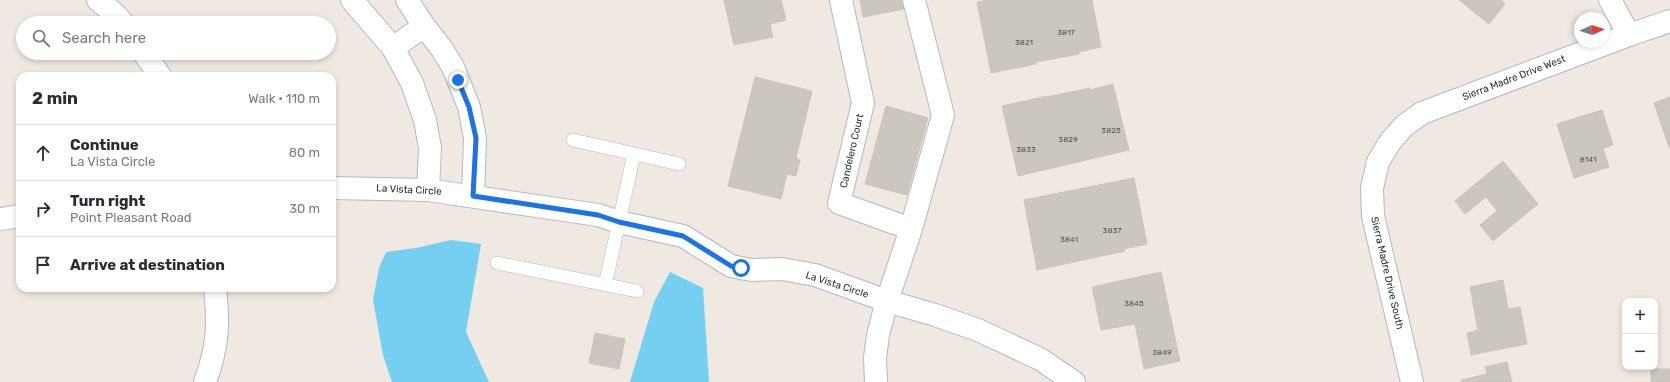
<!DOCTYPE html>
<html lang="en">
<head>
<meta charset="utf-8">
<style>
  body { margin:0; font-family:Rubik,sans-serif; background:#f7f7f7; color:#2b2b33 }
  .controls { position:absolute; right:12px; bottom:12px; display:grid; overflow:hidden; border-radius:8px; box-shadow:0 2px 6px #0003 }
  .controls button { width:36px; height:36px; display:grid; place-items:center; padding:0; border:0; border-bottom:1px solid #e1e1e2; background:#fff; color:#2b2b33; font:20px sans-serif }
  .compass { position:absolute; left:1574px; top:12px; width:36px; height:36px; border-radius:50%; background:#fff; box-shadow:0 2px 6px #0003; rotate:87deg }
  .stop { position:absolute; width:12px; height:12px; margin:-9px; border:3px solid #1a73e8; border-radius:50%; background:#fff }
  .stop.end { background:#1a73e8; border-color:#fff; box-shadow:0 1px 4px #0008 }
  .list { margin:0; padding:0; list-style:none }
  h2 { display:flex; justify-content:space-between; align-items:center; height:52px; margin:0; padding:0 16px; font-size:17px }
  h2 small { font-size:13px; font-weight:400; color:#7c7c81 }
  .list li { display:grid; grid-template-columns:26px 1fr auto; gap:12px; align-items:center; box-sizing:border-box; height:56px; padding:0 16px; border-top:1px solid #e1e1e2 }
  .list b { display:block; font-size:15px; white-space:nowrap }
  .list p { margin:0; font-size:13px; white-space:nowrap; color:#7c7c81 }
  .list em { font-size:13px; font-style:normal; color:#7c7c81 }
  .icon { flex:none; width:22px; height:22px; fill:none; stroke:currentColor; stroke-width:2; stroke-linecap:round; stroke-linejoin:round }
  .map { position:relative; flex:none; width:1670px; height:382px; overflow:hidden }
  .search { position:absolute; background:#fff; box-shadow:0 2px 6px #0003; left:16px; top:16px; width:320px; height:44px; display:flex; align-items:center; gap:10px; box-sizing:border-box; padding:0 14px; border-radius:22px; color:#7c7c81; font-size:15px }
  .panel { position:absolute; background:#fff; box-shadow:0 2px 6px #0003; left:16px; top:72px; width:320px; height:220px; border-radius:12px }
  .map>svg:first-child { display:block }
  .water { fill:#75cff0 }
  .building { fill:#cbc7bf; stroke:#cbc5ba }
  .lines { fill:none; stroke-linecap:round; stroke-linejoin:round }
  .service-casing { stroke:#b4b7c1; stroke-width:14 }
  .minor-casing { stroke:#b4b7c1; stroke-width:24 }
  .service { stroke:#fff; stroke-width:13 }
  .minor { stroke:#fff; stroke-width:22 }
  .route { stroke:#1a73e8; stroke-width:5 }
  .labels { text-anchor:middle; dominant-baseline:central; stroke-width:3.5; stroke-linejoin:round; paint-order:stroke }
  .number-label { font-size:8px; fill:#555452 }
  .street-label { font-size:10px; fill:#2e2e2e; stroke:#fff }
</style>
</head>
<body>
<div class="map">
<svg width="1670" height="382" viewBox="0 0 1670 382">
  <rect width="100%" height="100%" fill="#efe9e1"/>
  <path class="water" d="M451 240 481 244 466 332 489 382H392L383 355 373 300 379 268 386 252 416 248Z
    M670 272 703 288 709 382H630L654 302Z"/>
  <path class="building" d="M724 0H781L786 20 770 24 773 37 734 45Z
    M860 0H902L904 9 863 17Z
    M988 0H1092L1101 47 1079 52V54L1036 62V64L991 73 977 2Z
    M1459 0H1502V1L1505 4 1489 24Z
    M755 77 812 91 796 158 800 160 796 176 787 174 781 199 728 186Z
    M1113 84 1129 150 1018 176 1002 106 1047 96V97L1090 88V90Z
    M1670 97V147H1669L1654 103Z
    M886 106 928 118 907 195 865 184Z
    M1602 110 1613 145 1603 148 1609 167 1574 178 1557 124Z
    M1503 161 1538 204 1493 241 1480 225 1497 211 1486 197 1465 214 1455 201Z
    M1134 178 1147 244 1124 249 1125 251 1037 270 1024 200Z
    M1161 272 1180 361 1144 369 1135 324 1101 330 1092 287Z
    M1503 280 1508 309 1520 307 1527 344 1471 355 1467 333 1478 330 1470 287Z
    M595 333 625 339 619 369 589 363Z
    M1507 362 1512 382H1462L1461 380 1487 374 1485 367Z
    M1651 369H1670V382H1651Z"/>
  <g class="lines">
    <defs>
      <path id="service" d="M573 140 679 164
        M497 263 637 291
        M605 285 634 154"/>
      <path id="minor" d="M98 0 115 14 123 23
        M352 0 393 48 412 83 425 120 430 148 428 190
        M407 0 424 26 442 49 453 67 469 107 475 138 473 196
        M841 0 863 103 839 203 911 229
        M1610 0 1629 35
        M393 48 424 26
        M144 53 160 76
        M332 188 428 190 598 215 619 222 683 236 731 266 751 270 782 269 815 275 887 301 935 315 978 330 1040 359 1074 382
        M0 219 20 216
        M205 382C218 346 219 326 215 288
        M876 382 875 358 878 335 887 301 911 229 943 115 914 0
        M1412 382 1373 216 1372 188 1378 162 1390 142 1404 126 1422 113 1629 35 1670 21"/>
    </defs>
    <use href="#service" class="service-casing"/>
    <use href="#minor" class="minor-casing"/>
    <use href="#service" class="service"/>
    <use href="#minor" class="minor"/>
  </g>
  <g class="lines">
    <path class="route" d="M458 80 469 107 476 138 473 196 598 215 619 222 683 236 731 266 741 268"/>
  </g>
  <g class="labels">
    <g class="number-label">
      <text x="1066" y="32">3817</text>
      <text x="1024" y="42">3821</text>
      <text x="1111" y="130">3825</text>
      <text x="1068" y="139">3829</text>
      <text x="1026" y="149">3833</text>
      <text x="1588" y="159">8141</text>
      <text x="1112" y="230">3837</text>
      <text x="1069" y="239">3841</text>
      <text x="1134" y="303">3845</text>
      <text x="1162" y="352">3849</text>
    </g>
    <g class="street-label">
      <text transform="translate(1514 78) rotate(-21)">Sierra Madre Drive West</text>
      <text transform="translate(852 151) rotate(-77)">Candelero Court</text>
      <text transform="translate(409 190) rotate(3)">La Vista Circle</text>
      <text transform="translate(1387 273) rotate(77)">Sierra Madre Drive South</text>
      <text transform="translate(837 285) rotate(18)">La Vista Circle</text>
    </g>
  </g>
</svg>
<div class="controls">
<button>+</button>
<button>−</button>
</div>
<svg class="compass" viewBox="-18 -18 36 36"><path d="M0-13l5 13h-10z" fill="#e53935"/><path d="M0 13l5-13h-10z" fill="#7c7c81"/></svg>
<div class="stop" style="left:741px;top:268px"></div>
<div class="stop end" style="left:458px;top:80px"></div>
<div class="search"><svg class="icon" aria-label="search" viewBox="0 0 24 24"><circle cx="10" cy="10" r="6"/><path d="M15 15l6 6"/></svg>Search here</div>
<section class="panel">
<h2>2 min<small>Walk · 110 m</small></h2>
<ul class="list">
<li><svg class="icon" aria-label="ahead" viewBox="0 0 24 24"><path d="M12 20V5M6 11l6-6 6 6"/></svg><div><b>Continue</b><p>La Vista Circle</p></div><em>80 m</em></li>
<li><svg class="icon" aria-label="right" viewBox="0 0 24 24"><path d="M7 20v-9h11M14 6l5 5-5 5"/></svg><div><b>Turn right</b><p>Point Pleasant Road</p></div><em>30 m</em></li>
<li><svg class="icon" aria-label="arrive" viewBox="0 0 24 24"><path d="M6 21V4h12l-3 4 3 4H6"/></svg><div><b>Arrive at destination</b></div></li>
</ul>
</section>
</div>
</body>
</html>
